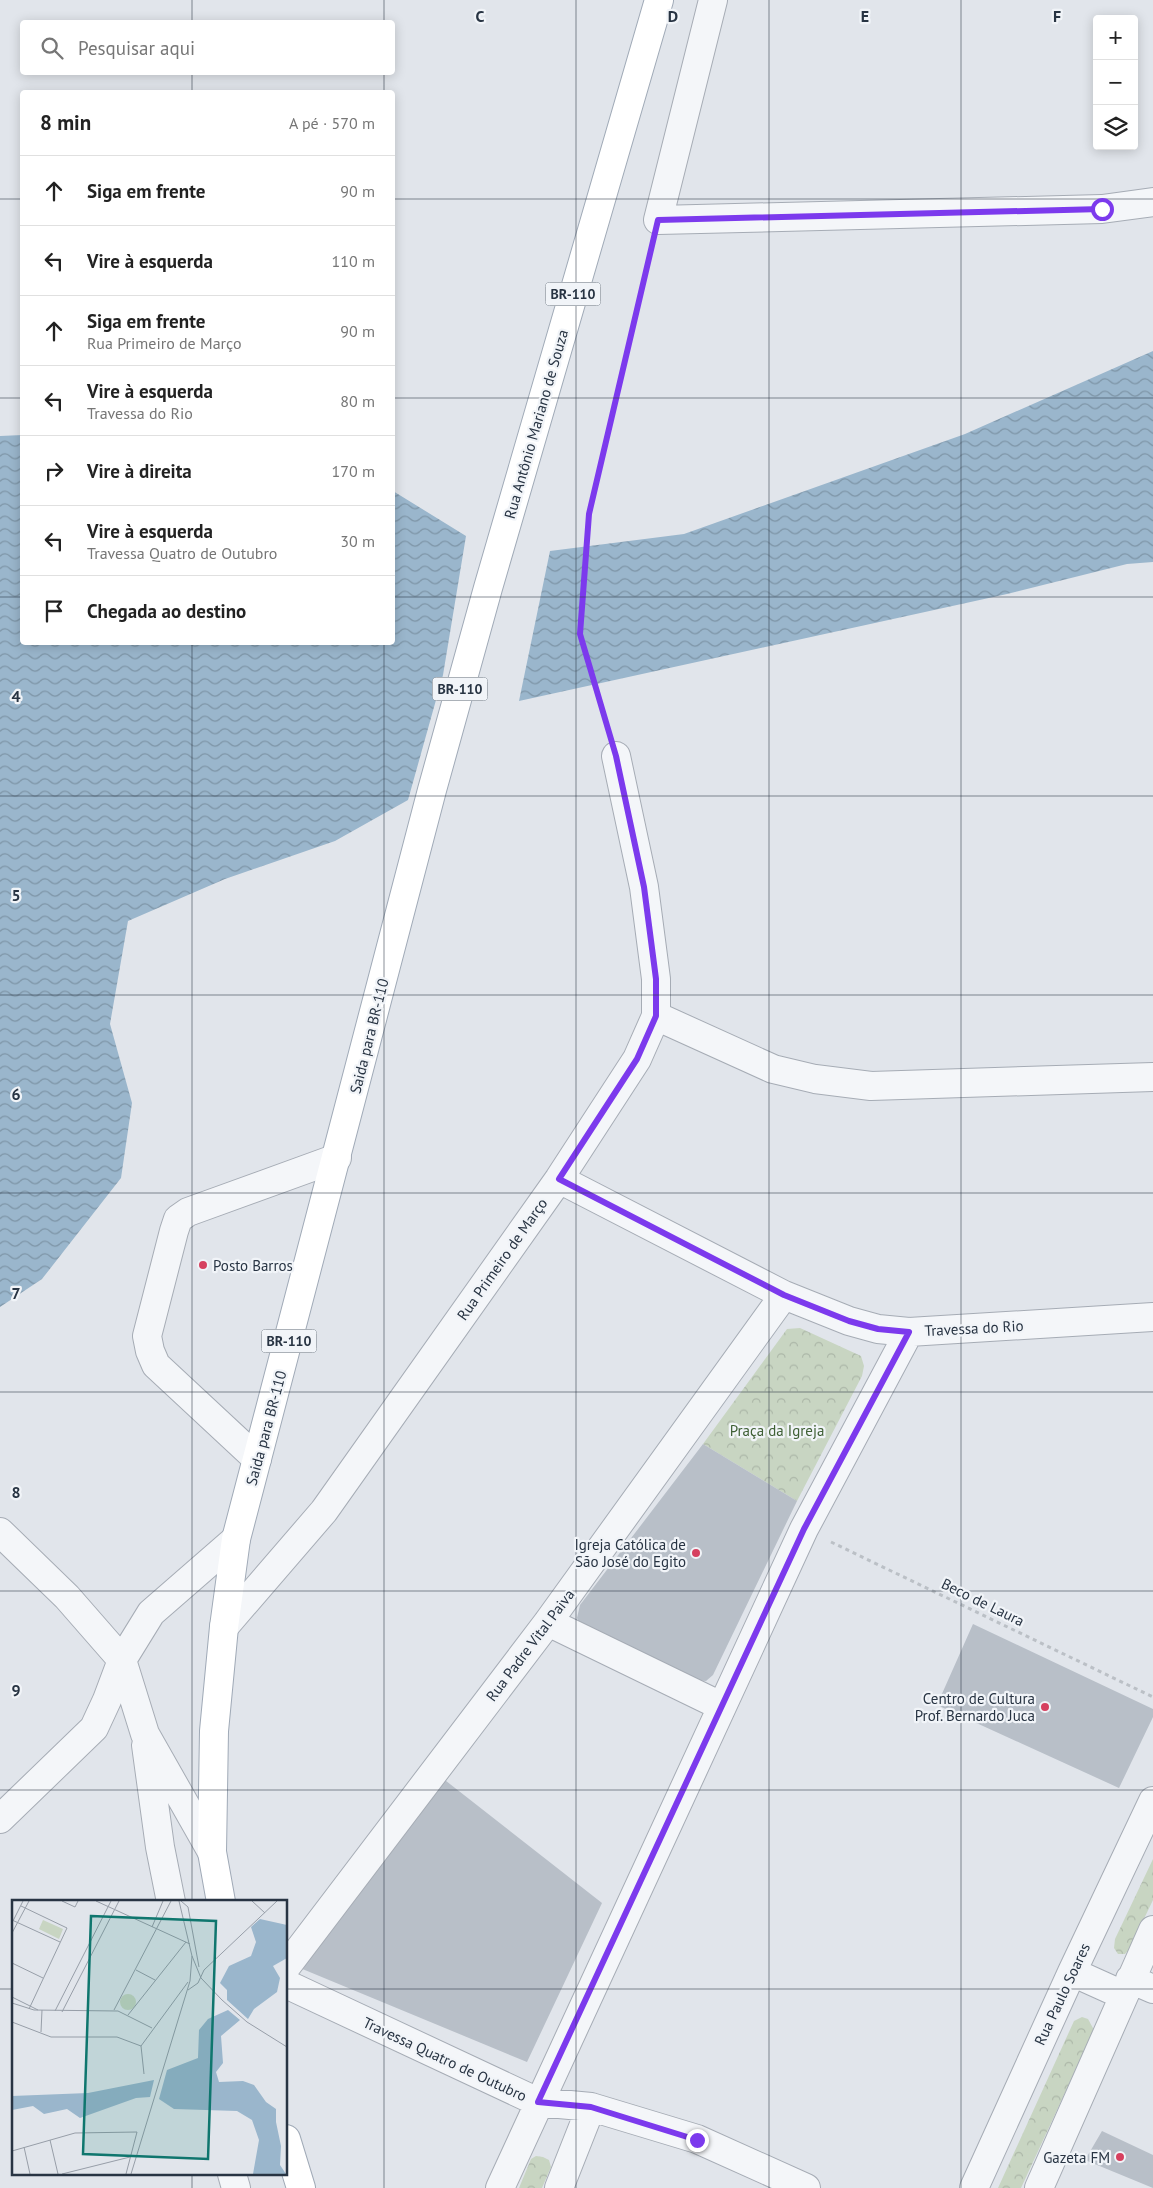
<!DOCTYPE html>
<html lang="pt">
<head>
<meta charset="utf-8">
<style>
  body { margin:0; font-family:"PT Sans",sans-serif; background:#f6f6f6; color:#222 }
  .controls { position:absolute; right:15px; top:15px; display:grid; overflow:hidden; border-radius:5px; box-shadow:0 2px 12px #0003 }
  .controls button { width:45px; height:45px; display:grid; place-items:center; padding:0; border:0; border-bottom:1px solid #e0e0e0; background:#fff; color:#222; font:25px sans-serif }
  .stop { position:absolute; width:15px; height:15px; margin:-11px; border:4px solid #7c3aed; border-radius:50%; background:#fff }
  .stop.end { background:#7c3aed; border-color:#fff; box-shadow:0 1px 5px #0008 }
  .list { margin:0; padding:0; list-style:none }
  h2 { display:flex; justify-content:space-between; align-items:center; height:65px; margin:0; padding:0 20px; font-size:21px }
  h2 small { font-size:16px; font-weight:400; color:#767676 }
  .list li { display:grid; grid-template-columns:32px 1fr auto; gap:15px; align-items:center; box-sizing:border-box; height:70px; padding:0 20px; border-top:1px solid #e0e0e0 }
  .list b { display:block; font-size:19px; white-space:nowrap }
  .list p { margin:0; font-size:16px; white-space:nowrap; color:#767676 }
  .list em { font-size:16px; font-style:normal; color:#767676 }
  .icon { flex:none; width:28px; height:28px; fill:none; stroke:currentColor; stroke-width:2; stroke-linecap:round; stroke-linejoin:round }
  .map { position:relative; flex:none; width:1153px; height:2188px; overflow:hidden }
  .search { position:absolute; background:#fff; box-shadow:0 2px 12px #0003; left:20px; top:20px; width:375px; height:55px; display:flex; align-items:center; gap:12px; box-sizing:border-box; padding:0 18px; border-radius:5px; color:#767676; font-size:19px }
  .panel { position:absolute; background:#fff; box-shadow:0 2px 12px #0003; left:20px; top:90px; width:375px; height:555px; border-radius:5px }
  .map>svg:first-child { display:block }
  .forest { fill:url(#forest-crowns) }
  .water { fill:url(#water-waves) }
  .building { fill:#b8bfc8 }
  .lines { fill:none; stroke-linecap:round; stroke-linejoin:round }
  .minor-casing { stroke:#a6acb5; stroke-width:30 }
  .major-casing { stroke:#a0aab7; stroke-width:30 }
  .path { stroke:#bbc0c6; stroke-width:3; stroke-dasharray:4 4; stroke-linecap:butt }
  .minor { stroke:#f4f6f9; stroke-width:28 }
  .major { stroke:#fff; stroke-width:28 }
  .route { stroke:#7c3aed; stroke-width:6 }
  .grid { fill:none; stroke:#283443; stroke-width:1; stroke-opacity:0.55 }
  .poi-dot { fill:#d6405f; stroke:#f1f4f8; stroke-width:2 }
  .labels { text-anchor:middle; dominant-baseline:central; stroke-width:4.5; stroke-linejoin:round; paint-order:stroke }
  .shield { fill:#f1f4f8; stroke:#646e79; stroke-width:1 }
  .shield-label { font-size:14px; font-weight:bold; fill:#283443 }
  .street-label { font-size:15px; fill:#283443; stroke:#f1f4f8 }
  .poi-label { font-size:15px; fill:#283443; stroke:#f1f4f8; text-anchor:end }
  .park-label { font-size:15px; fill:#3f6035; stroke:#f1f4f8 }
  .inset-road { fill:none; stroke:#979ea8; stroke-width:1 }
  .view { fill:#0f766e; fill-opacity:0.15; stroke:#0f766e; stroke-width:2.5 }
  .inset-edge { fill:none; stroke:#283443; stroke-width:2.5 }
  .grid-label { font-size:16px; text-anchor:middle; font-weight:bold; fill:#283443; stroke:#f1f4f8; stroke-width:4.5; stroke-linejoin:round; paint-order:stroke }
</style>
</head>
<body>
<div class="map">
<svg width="1153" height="2188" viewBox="0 0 1153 2188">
  <defs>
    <pattern id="forest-crowns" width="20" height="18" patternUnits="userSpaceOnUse" patternTransform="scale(1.25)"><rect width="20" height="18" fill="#c8d5c2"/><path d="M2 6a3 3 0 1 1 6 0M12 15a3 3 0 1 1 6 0" fill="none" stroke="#acb7a8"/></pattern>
    <pattern id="water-waves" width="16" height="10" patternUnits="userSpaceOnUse" patternTransform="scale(1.25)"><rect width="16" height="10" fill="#9ab6cc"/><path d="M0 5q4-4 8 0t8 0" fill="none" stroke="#7e95a7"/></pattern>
  </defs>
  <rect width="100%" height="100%" fill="#e1e5eb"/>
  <path class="forest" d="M800 1328 861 1356 864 1366 862 1376 797 1501 703 1444 787 1329Z
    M1153 1859V1900L1130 1948 1125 1954H1118L1114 1948 1115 1939Z
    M1082 2017 1088 2019 1094 2030 1021 2188H998L1074 2021Z
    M536 2156 543 2157 549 2160 551 2167 542 2188H519L531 2159Z"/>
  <path class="water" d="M1153 351V562L1127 564 1007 594 519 701 550 551 684 534 965 434Z
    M22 435V642H392L393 491 466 536 443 675 408 800 335 841 225 879 128 921 110 1024 132 1103 121 1178 42 1279 0 1307V436Z"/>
  <path class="building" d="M703 1444 797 1501 713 1675 706 1681 695 1680 582 1628 577 1618 580 1605Z
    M973 1624 1153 1709V1717L1119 1788 937 1705Z
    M441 1777 602 1903 527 2062 300 1968Z
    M1102 2131 1153 2155V2188L1085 2160Z"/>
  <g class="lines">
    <defs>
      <path id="minor" d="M713 0 658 220 1102 209 1153 202
        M656 1016 773 1069 815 1079 871 1086 1153 1077
        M559 1179 784 1295 849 1321 878 1329 909 1332 1153 1317
        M257 1459 156 1365 150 1351 147 1336 174 1231 178 1219 188 1212 337 1158
        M0 1532 67 1597 122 1660 145 1734 212 1852
        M548 1622 721 1706
        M224 1627 324 1511 559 1179 637 1059 656 1016V979L644 887 616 756
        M146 1745 160 1847 171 1902
        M0 1819 94 1728 107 1700 122 1660 151 1613 236 1539
        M286 1967 548 1622 784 1295
        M1072 1972 1123 1995
        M1130 1979 1153 1989
        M286 1984 538 2102 591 2107 697 2139 806 2188
        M232 2174 236 2188
        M500 2188 804 1529 909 1332
        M559 2188 591 2107
        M974 2188 1072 1972 1153 1801
        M1039 2188 1153 1930"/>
      <path id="major" d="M221 1902 212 1852 214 1731 224 1627 236 1539 432 790 488 588 659 0
        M286 2139 301 2188"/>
    </defs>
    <use href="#minor" class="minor-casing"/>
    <use href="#major" class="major-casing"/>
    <path class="path" d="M607 727 580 634 589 515 651 249
      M831 1542 1153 1697"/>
    <use href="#minor" class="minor"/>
    <use href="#major" class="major"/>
  </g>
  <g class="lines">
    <path class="route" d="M697 2140 591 2107 538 2102 804 1529 909 1332 878 1329 849 1321 784 1295 559 1179 637 1059 656 1016V979L644 887 616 756 580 634 589 514 658 220 1102 209"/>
  </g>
  <path class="grid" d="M192 0V22M384 0V22M576 0V2188M769 0V2188M961 0V2188M192 72V92M384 72V92M0 199H22M392 199H1153M0 398H22M392 398H1153M0 597H22M392 597H1153M192 642V1902M384 642V2188M0 796H1153M0 995H1153M0 1193H1153M0 1392H1153M0 1591H1153M0 1790H1153M0 1989H14M286 1989H1153M192 2174V2188"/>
  <g class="poi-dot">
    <circle cx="203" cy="1265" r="5"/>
    <circle cx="696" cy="1553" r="5"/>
    <circle cx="1045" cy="1707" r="5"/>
    <circle cx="1120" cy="2157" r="5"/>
  </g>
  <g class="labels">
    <g class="shield">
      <rect x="545.5" y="282.5" width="55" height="23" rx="4"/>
      <rect x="432.5" y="677.5" width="55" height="23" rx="4"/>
      <rect x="261.5" y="1329.5" width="55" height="23" rx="4"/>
    </g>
    <g class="shield-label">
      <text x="573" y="294">BR-110</text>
      <text x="460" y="689">BR-110</text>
      <text x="289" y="1341">BR-110</text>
    </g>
    <g class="street-label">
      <text transform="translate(536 424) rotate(-74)">Rua Antônio Mariano de Souza</text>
      <text transform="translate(369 1036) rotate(-76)">Saida para BR-110</text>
      <text transform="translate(502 1259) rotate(-55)">Rua Primeiro de Março</text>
      <text transform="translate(974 1328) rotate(-3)">Travessa do Rio</text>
      <text transform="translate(266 1428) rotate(-75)">Saida para BR-110</text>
      <text transform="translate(983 1602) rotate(26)">Beco de Laura</text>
      <text transform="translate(530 1645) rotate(-53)">Rua Padre Vital Paiva</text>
      <text transform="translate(1062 1994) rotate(-65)">Rua Paulo Soares</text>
      <text transform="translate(445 2059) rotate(25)">Travessa Quatro de Outubro</text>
    </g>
    <g class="poi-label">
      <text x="213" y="1265" text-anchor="start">Posto Barros</text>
      <text x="686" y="1544">Igreja Católica de<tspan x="686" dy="17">São José do Egito</tspan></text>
      <text x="1035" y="1698">Centro de Cultura<tspan x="1035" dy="17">Prof. Bernardo Juca</tspan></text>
      <text x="1110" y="2157">Gazeta FM</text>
    </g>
    <g class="park-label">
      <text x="777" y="1430">Praça da Igreja</text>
    </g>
  </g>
  <g transform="translate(12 1900)">
    <rect width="275" height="275" fill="#e1e5eb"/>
    <path d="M31 20 51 29 47 39 27 29ZM108 102a8 8 0 1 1 16 0a8 8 0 1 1-16 0Z" fill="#c8d5c2"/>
    <path d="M248 19 275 25V58L261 66 268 78 265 92 242 109 236 119 215 100V90L208 83 217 66 239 56 244 42 239 27ZM216 110 228 120 209 136 211 163 204 172 207 182 231 181 242 185 254 202 264 209V222L269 246 268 265 274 274H241L247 240 240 220 225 211 162 209 147 199 155 170 186 158 187 130 196 119ZM142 180 138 197 124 198 68 218 55 209 32 214 21 206 0 210V196L76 193Z" fill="#9ab6cc"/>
    <path class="inset-road" d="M50 1 63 7 66 1M84 1 178 44M169 1 176 7 187 67M240 1 253 13M9 6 55 28 17 109M0 20 48 42M1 21 11 1M140 27 151 1M0 33 17 1M180 56 189 78 210 100 235 122 275 147M0 63 31 78M124 70 143 80M176 90 186 83 192 70 265 1M0 97 26 110M0 103 22 110 106 111 140 128M102 110 159 1M43 111 99 1M50 112 107 1M116 115 174 42M0 122 39 137H105L129 146M29 132 30 110M132 174 129 146 176 82M38 240 46 274M12 247 18 274M0 251 63 233 125 232 114 274M50 274 118 257M119 274 178 81 180 56 167 1"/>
    <path class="view" d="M79 16 204 21 196 259 71 254Z"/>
    <rect width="275" height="275" class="inset-edge"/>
  </g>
  <g class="grid-label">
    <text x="480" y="22">C</text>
    <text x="673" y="22">D</text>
    <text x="865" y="22">E</text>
    <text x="1057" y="22">F</text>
    <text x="16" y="702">4</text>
    <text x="16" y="901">5</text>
    <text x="16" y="1100">6</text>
    <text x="16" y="1299">7</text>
    <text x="16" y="1498">8</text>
    <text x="16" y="1696">9</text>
  </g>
</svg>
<div class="controls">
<button>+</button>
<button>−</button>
<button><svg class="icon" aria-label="layers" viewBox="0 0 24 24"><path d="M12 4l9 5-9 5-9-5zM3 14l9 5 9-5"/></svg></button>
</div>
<div class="stop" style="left:1102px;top:209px"></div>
<div class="stop end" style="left:697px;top:2140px"></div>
<div class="search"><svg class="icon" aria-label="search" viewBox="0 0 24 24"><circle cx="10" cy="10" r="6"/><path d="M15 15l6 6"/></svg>Pesquisar aqui</div>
<section class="panel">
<h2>8 min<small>A pé · 570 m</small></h2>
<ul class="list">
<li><svg class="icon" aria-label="ahead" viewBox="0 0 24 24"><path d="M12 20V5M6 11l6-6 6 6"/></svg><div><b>Siga em frente</b></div><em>90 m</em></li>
<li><svg class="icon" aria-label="left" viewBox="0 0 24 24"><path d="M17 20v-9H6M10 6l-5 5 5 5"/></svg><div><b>Vire à esquerda</b></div><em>110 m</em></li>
<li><svg class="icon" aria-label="ahead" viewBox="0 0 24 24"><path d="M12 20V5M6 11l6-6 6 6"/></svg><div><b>Siga em frente</b><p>Rua Primeiro de Março</p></div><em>90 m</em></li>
<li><svg class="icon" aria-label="left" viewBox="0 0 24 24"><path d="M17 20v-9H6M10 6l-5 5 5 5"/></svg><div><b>Vire à esquerda</b><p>Travessa do Rio</p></div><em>80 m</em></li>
<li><svg class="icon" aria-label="right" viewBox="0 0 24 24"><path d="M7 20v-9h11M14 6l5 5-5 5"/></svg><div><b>Vire à direita</b></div><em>170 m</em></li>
<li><svg class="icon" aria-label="left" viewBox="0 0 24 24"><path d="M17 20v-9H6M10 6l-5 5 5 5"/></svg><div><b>Vire à esquerda</b><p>Travessa Quatro de Outubro</p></div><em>30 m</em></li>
<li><svg class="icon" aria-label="arrive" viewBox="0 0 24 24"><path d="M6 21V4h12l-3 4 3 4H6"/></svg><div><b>Chegada ao destino</b></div></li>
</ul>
</section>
</div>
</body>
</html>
